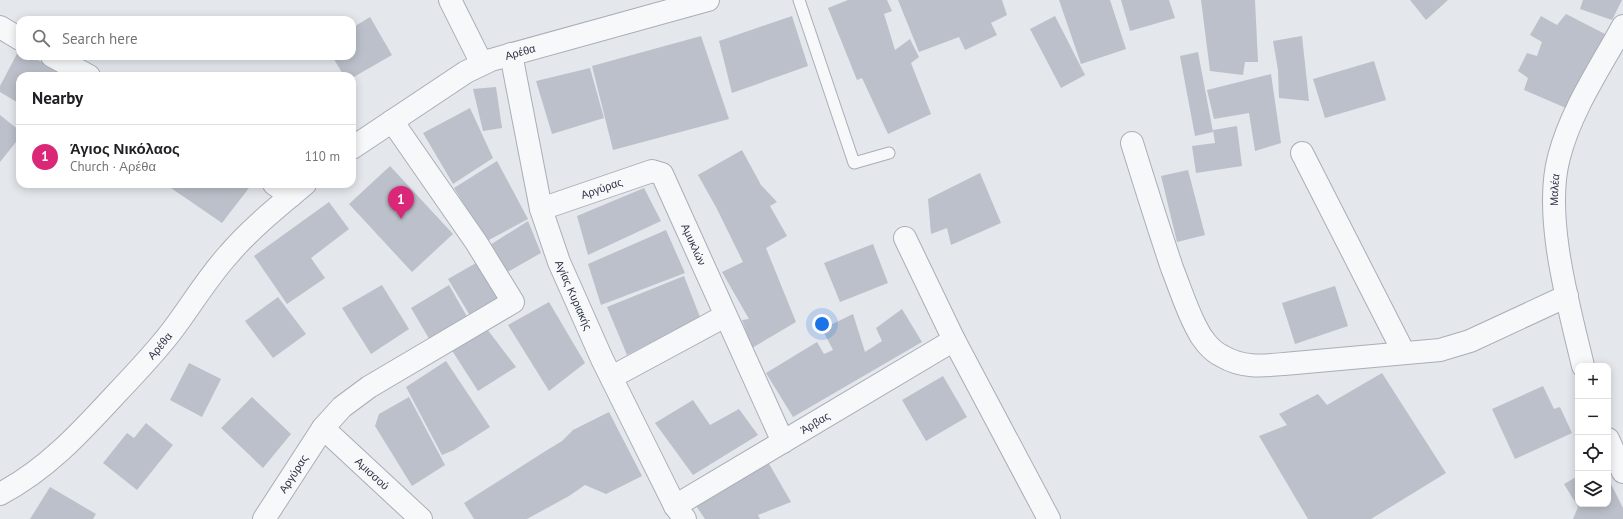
<!DOCTYPE html>
<html lang="en">
<head>
<meta charset="utf-8">
<style>
  body { margin:0; font-family:"PT Sans",sans-serif; background:#f6f6f6; color:#202124 }
  .controls { position:absolute; right:12px; bottom:12px; display:grid; overflow:hidden; border-radius:8px; box-shadow:0 2px 10px #0003 }
  .controls button { width:36px; height:36px; display:grid; place-items:center; padding:0; border:0; border-bottom:1px solid #e0e0e0; background:#fff; color:#202124; font:20px sans-serif }
  .you { position:absolute; left:822px; top:324px; width:14px; height:14px; margin:-10px; border:3px solid #fff; border-radius:50%; background:#1a73e8; box-shadow:0 0 0 6px #1a73e833 }
  .badge { display:grid; place-items:center; width:26px; height:26px; border-radius:50%; background:#db2777; color:#fff; font-size:13px; font-weight:700 }
  .pin { position:absolute; translate:-50% -33px; filter:drop-shadow(0 1px 2px #0008) }
  .pin::after { content:''; position:absolute; top:21px; width:14px; height:12px; background:inherit; clip-path:polygon(0 0,100% 0,50% 100%) }
  .list { margin:0; padding:0; list-style:none }
  h2 { display:flex; justify-content:space-between; align-items:center; height:52px; margin:0; padding:0 16px; font-size:17px }
  h2 small { font-size:13px; font-weight:400; color:#757577 }
  .list li { display:grid; grid-template-columns:26px 1fr auto; gap:12px; align-items:center; box-sizing:border-box; height:64px; padding:0 16px; border-top:1px solid #e0e0e0 }
  .list b { display:block; font-size:15px; white-space:nowrap }
  .list p { margin:0; font-size:13px; white-space:nowrap; color:#757577 }
  .list em { font-size:13px; font-style:normal; color:#757577 }
  .icon { flex:none; width:22px; height:22px; fill:none; stroke:currentColor; stroke-width:2; stroke-linecap:round; stroke-linejoin:round }
  .map { position:relative; flex:none; width:1623px; height:519px; overflow:hidden }
  .search { position:absolute; background:#fff; box-shadow:0 2px 10px #0003; left:16px; top:16px; width:340px; height:44px; display:flex; align-items:center; gap:10px; box-sizing:border-box; padding:0 14px; border-radius:12px; color:#757577; font-size:15px }
  .panel { position:absolute; background:#fff; box-shadow:0 2px 10px #0003; left:16px; top:72px; width:340px; height:116px; border-radius:12px }
  .map>svg:first-child { display:block }
  .building { fill:#bbc0ca }
  .lines { fill:none; stroke-linecap:round; stroke-linejoin:round }
  .service-casing { stroke:#a9aeb7; stroke-width:13 }
  .minor-casing { stroke:#a9aeb7; stroke-width:24 }
  .tertiary-casing { stroke:#a9aeb7; stroke-width:24 }
  .service { stroke:#f7f8fa; stroke-width:11 }
  .minor { stroke:#f7f8fa; stroke-width:22 }
  .tertiary { stroke:#f7f8fa; stroke-width:22 }
  .labels { text-anchor:middle; dominant-baseline:central; stroke-width:3; stroke-linejoin:round; paint-order:stroke }
  .street-label { font-size:11px; fill:#2b3445; stroke:#f4f6f9 }
</style>
</head>
<body>
<div class="map">
<svg width="1623" height="519" viewBox="0 0 1623 519">
  <rect width="100%" height="100%" fill="#e4e7ec"/>
  <path class="building" d="M848 0H887L892 11 884 14 895 50 910 39 919 57 911 63 931 114 888 134 862 78 857 80 828 8Z
    M898 0H1002L1007 15 991 23 997 35 965 50 959 37 919 52Z
    M1059 0H1110L1126 49 1081 64Z
    M1121 0H1169L1175 18 1130 31Z
    M1201 0H1255L1258 62H1245L1243 75 1210 71Z
    M1410 0H1448L1426 20Z
    M1583 0H1622L1612 20 1580 9Z
    M1566 14 1605 34 1566 108 1524 90 1528 78 1518 71 1527 53 1537 56 1542 42 1530 35 1541 16 1557 25Z
    M792 16 808 66 732 93 719 41Z
    M1055 16 1085 75 1061 88 1030 29Z
    M370 17 392 55 352 78V76H344L332 56H352V28Z
    M701 36 729 119 613 150 592 66Z
    M1302 36 1309 101 1279 98 1278 70 1273 41Z
    M19 50 20 56H30L61 72 59 76H20V104L0 92V86Z
    M1198 52 1213 132 1195 136 1180 56Z
    M1374 61 1386 100 1325 118 1313 79Z
    M590 68 604 118 552 134 536 81Z
    M1271 74 1281 143 1255 151 1249 113 1214 119 1207 90Z
    M496 87 502 128 483 131 473 89Z
    M470 108 493 158 453 184 423 133Z
    M0 115 20 131V137L0 162Z
    M1237 126 1242 166 1196 173 1192 146 1215 143 1213 130Z
    M742 150 761 185 777 202 770 206 787 236 766 248 796 322 752 348 742 320 749 319 722 272 743 262 717 209 698 175Z
    M497 161 528 219 487 241 454 188Z
    M390 166 453 234 412 272 349 204Z
    M1188 170 1205 235 1177 242 1161 176Z
    M980 173 1001 223 951 245 947 228 931 234 928 199Z
    M172 184H252L222 223 171 188Z
    M644 188 661 221 588 255 577 216Z
    M329 202 349 229 311 258 325 278 287 304 254 256Z
    M528 221 541 253 504 274 490 245Z
    M666 230 685 273 601 305 588 264Z
    M873 244 888 283 840 302 824 263Z
    M476 263 500 302 472 319 448 279Z
    M684 276 700 317 627 355 607 307Z
    M382 285 409 329 371 354 342 308Z
    M449 285 469 320 431 342 411 308Z
    M1335 286 1348 326 1295 344 1282 303Z
    M278 297 306 334 273 358 245 321Z
    M549 302 585 363 549 391 508 325Z
    M902 309 922 342 793 417 766 373 817 342 824 354 833 350 822 329 853 314 865 352 882 341 876 328Z
    M487 329 516 367 478 391 451 349Z
    M446 361 490 427 454 450 442 455 406 387Z
    M189 363 221 379 202 417 170 400Z
    M1382 373 1446 473 1371 519H1308L1259 436 1287 425 1279 414 1318 394 1327 405Z
    M943 376 967 417 926 441 902 400Z
    M1543 386 1554 409 1560 407 1572 433 1515 459 1492 409Z
    M252 397 291 434 263 468 221 428Z
    M409 397 445 465 412 486 375 426 379 414Z
    M693 400 710 425 739 409 758 435 693 475 655 423Z
    M609 412 642 476 606 494 585 485 569 496 527 519H474L464 503 544 452 562 441 573 430Z
    M146 423 173 445 137 490 103 463 127 433 134 438Z
    M768 462 791 502 758 515 760 519H705L694 503Z
    M1578 476V504H1608V478L1623 508V519H1573L1578 507 1564 484Z
    M50 487 96 514 93 519H30Z"/>
  <g class="lines">
    <defs>
      <path id="service" d="M799 0 854 163 889 153"/>
      <g id="minor">
        <path d="M450 0 482 64"/>
        <path d="M0 27 20 39"/>
        <path id="s1" d="M511 54 541 209 559 262 602 359 675 506 685 519"/>
        <path d="M52 56 89 76"/>
        <path d="M1132 143C1145 185 1158 226 1172 268 1180 288 1186 308 1196 327 1201 338 1211 351 1222 356 1242 368 1262 366 1284 364L1440 350 1470 341 1567 296"/>
        <path d="M1302 153 1404 353"/>
        <path d="M274 184 291 196"/>
        <path id="s2" d="M541 209 652 171 662 174 783 442"/>
        <path d="M905 238 954 340 1049 519"/>
        <path id="s3" d="M1583 366C1569 307 1543 216 1559 157 1571 110 1600 68 1623 26"/>
        <path d="M612 377 725 316"/>
        <path id="s4" d="M323 428 421 519"/>
        <path d="M1608 439 1623 472"/>
        <path id="s5" d="M675 506 954 340"/>
        <path id="s6" d="M264 519 323 428 342 407 369 387 513 302 476 242 392 121"/>
      </g>
      <g id="tertiary">
        <path id="s7" d="M352 148 466 72 491 60 708 0"/>
        <path id="s8" d="M0 494C46 470 80 433 115 395 134 375 154 354 171 332 191 306 207 278 229 254 250 229 280 205 305 184"/>
      </g>
    </defs>
    <use href="#service" class="service-casing"/>
    <use href="#minor" class="minor-casing"/>
    <use href="#tertiary" class="tertiary-casing"/>
    <use href="#service" class="service"/>
    <use href="#minor" class="minor"/>
    <use href="#tertiary" class="tertiary"/>
  </g>
  <g class="labels">
    <g class="street-label">
      <text stroke="none"><textPath href="#s7" startOffset="195">Αρέθα</textPath></text>
      <text stroke="none"><textPath href="#s2" startOffset="64">Αργύρας</textPath></text>
      <text stroke="none"><textPath href="#s3" startOffset="179">Μαλέα</textPath></text>
      <text stroke="none"><textPath href="#s2" startOffset="205">Αμυκλών</textPath></text>
      <text stroke="none"><textPath href="#s1" startOffset="250">Αγίας Κυριακής</textPath></text>
      <text stroke="none"><textPath href="#s8" startOffset="219">Αρέθα</textPath></text>
      <text stroke="none"><textPath href="#s5" startOffset="163">Άρβας</textPath></text>
      <text stroke="none"><textPath href="#s6" startOffset="54">Αργύρας</textPath></text>
      <text stroke="none"><textPath href="#s4" startOffset="67">Αμισσού</textPath></text>
    </g>
  </g>
</svg>
<div class="controls">
<button>+</button>
<button>−</button>
<button><svg class="icon" aria-label="locate" viewBox="0 0 24 24"><circle cx="12" cy="12" r="6"/><path d="M12 2v4M12 18v4M2 12h4M18 12h4"/></svg></button>
<button><svg class="icon" aria-label="layers" viewBox="0 0 24 24"><path d="M12 4l9 5-9 5-9-5zM3 14l9 5 9-5"/></svg></button>
</div>
<div class="you"></div>
<div class="pin badge" style="left:401px;top:219px">1</div>
<div class="search"><svg class="icon" aria-label="search" viewBox="0 0 24 24"><circle cx="10" cy="10" r="6"/><path d="M15 15l6 6"/></svg>Search here</div>
<section class="panel">
<h2>Nearby<small></small></h2>
<ul class="list">
<li><span class="badge">1</span><div><b>Άγιος Νικόλαος</b><p>Church · Αρέθα</p></div><em>110 m</em></li>
</ul>
</section>
</div>
</body>
</html>
